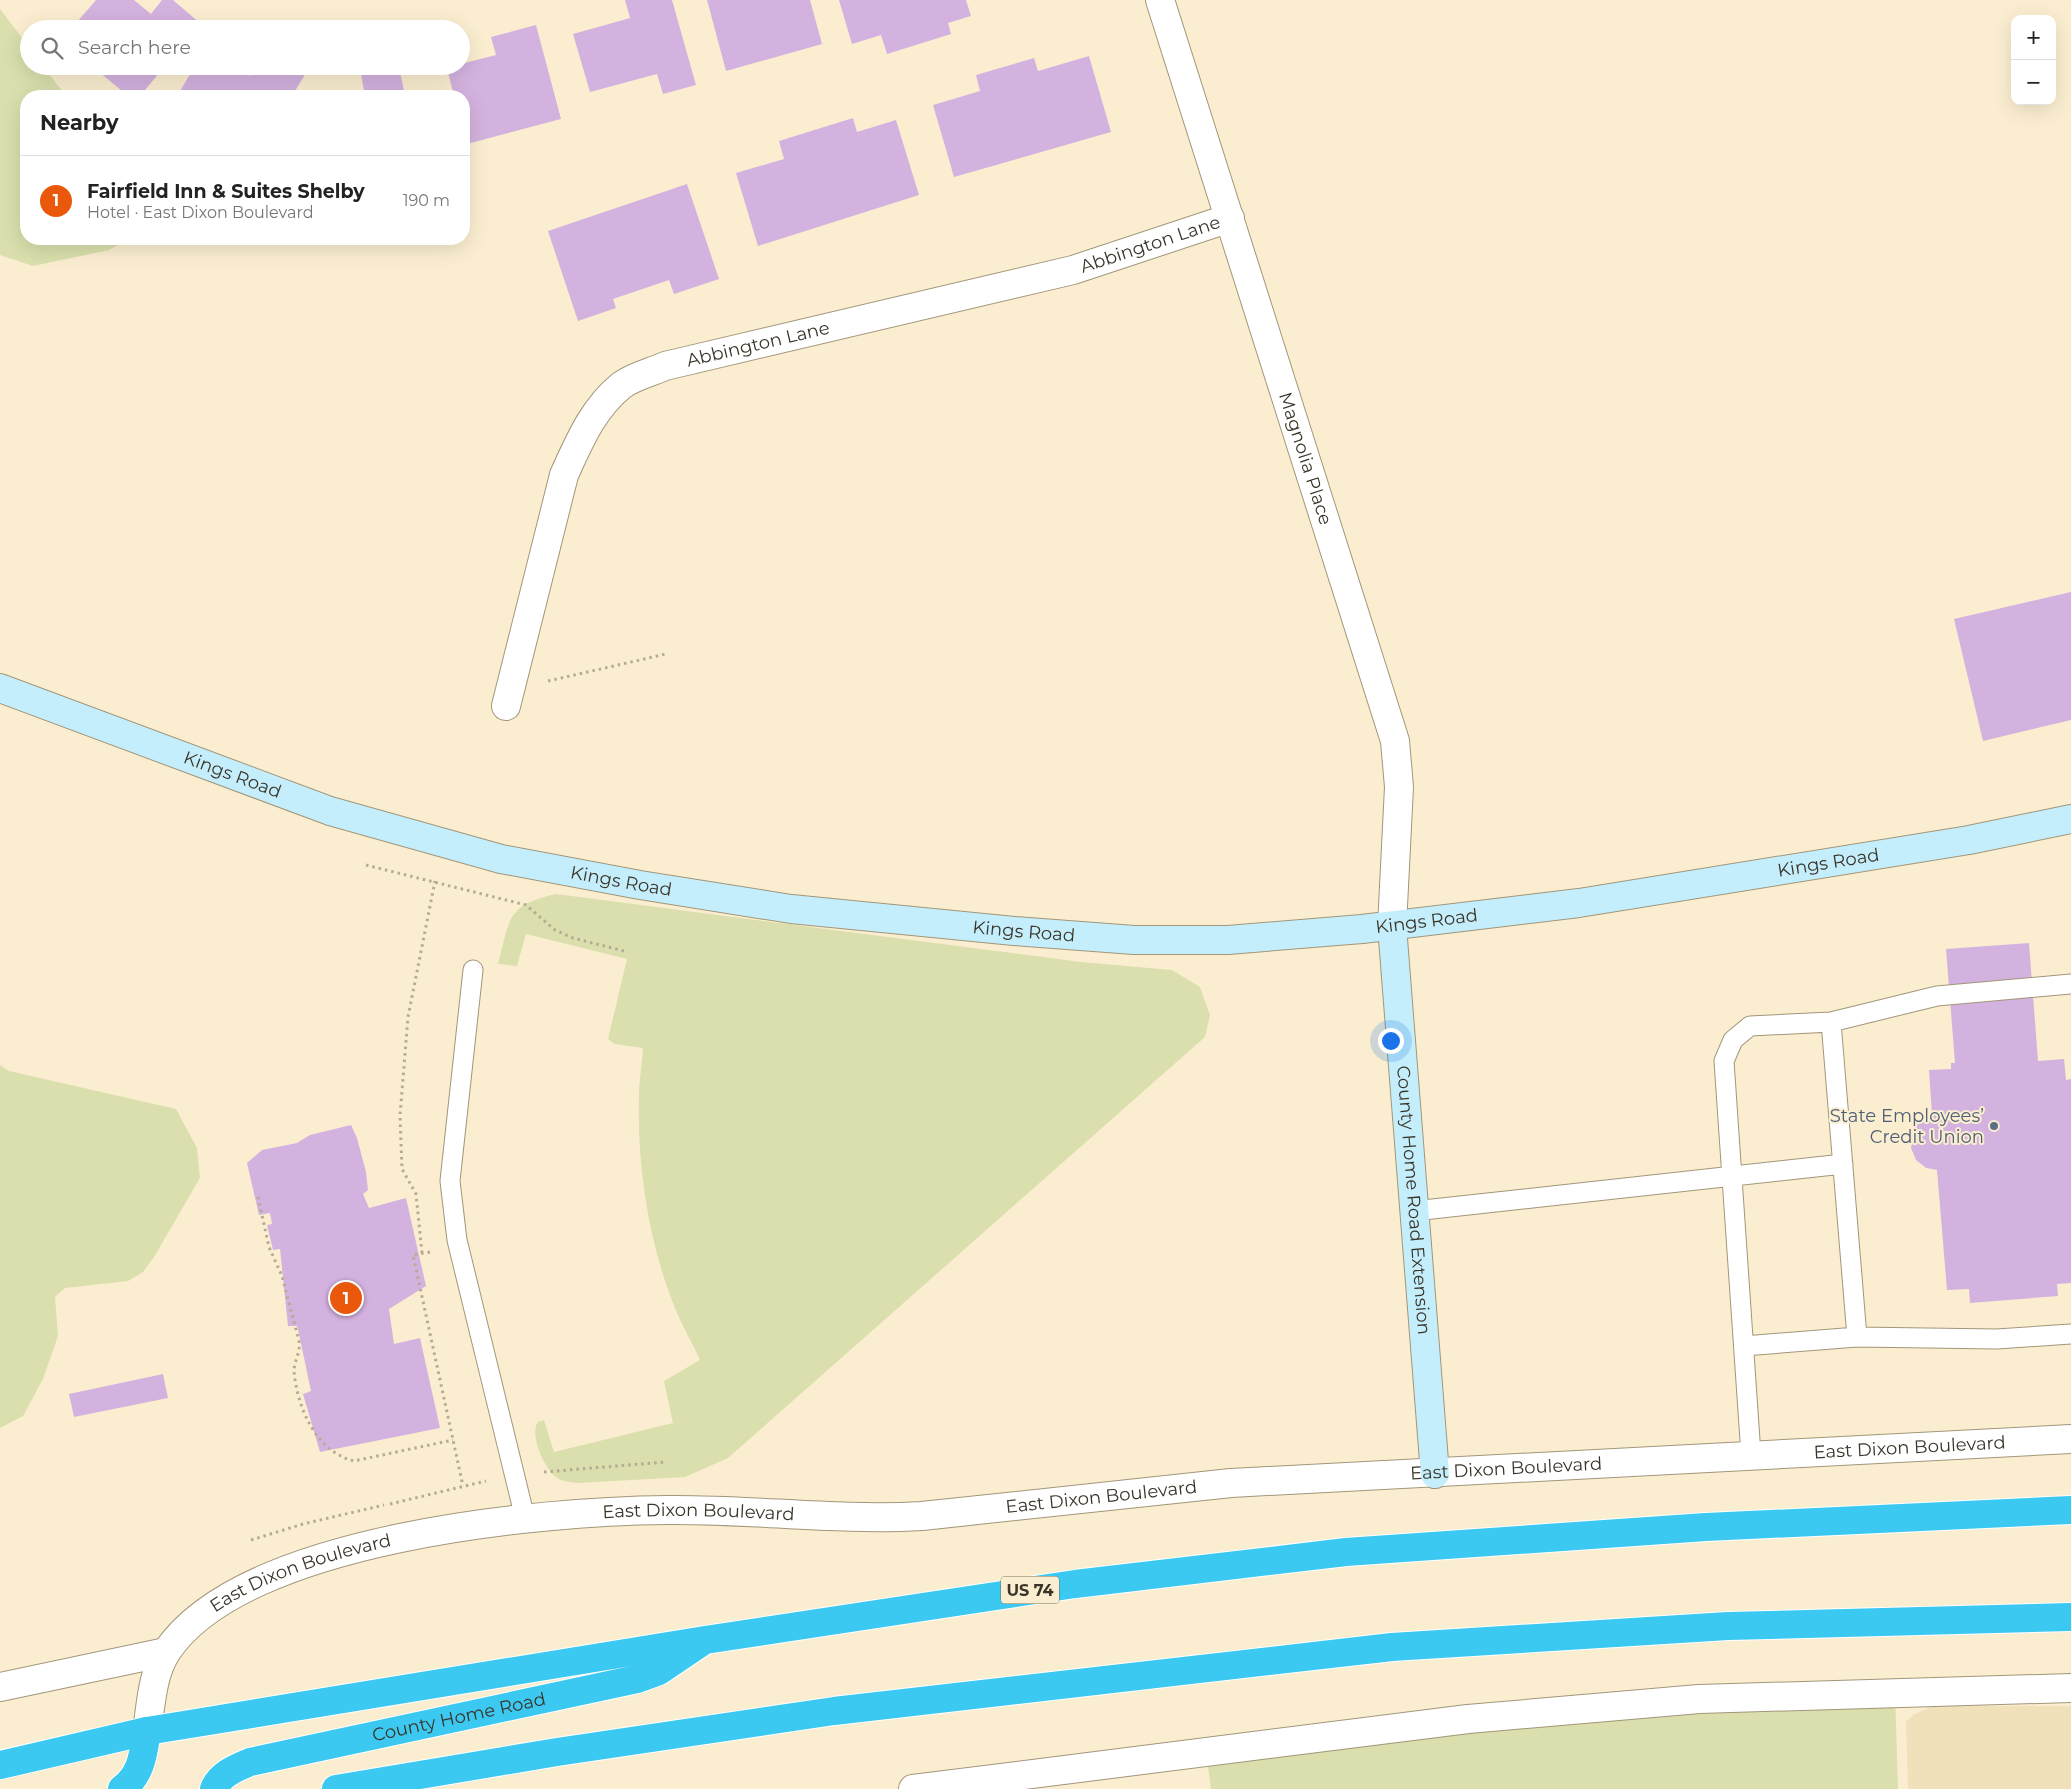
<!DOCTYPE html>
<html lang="en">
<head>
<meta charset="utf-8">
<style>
  body { margin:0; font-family:Montserrat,sans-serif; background:#f2f2f2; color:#222 }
  .controls { position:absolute; right:15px; top:15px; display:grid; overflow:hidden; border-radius:10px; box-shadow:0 5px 20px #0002 }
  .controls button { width:45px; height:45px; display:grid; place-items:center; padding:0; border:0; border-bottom:1px solid #e0e0e0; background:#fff; color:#222; font:25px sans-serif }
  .you { position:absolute; left:1390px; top:1040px; width:18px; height:18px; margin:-12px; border:4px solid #fff; border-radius:50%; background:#1a73e8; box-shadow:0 0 0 8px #1a73e833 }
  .badge { display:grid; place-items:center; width:32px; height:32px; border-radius:50%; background:#ea580c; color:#fff; font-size:16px; font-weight:700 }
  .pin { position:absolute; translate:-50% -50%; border:2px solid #fff; box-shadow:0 1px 5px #0006 }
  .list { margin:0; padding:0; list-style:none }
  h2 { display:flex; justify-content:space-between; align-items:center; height:65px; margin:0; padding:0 20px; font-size:21px }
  h2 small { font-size:16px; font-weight:400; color:#767676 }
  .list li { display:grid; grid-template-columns:32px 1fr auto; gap:15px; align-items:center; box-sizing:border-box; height:90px; padding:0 20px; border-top:1px solid #e0e0e0 }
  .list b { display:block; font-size:19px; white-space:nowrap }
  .list p { margin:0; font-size:16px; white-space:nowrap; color:#767676 }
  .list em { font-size:16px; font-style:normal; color:#767676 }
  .icon { flex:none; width:28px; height:28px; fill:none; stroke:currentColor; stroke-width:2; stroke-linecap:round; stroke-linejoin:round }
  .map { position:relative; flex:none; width:2071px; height:1789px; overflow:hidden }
  .search { position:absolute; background:#fff; box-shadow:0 5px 20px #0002; left:20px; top:20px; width:450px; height:55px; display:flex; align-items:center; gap:12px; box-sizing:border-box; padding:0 18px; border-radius:28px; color:#767676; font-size:19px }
  .panel { position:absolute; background:#fff; box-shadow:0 5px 20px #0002; left:20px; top:90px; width:450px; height:155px; border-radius:20px }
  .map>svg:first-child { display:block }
  .built { fill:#f1e1bb }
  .green { fill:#dadfad }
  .building { fill:#d4b2df }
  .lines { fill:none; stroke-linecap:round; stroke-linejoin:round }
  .lane-casing { stroke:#a2967a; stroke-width:21 }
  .street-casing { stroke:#a2967a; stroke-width:30 }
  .secondary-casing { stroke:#a2967a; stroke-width:30 }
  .highway-casing { stroke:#fff; stroke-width:30 }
  .path { stroke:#b5ab93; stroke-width:3; stroke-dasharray:2.5 4; stroke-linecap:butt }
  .lane { stroke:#fff; stroke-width:19 }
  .street { stroke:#fff; stroke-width:28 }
  .secondary { stroke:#c4eefb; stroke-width:28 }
  .highway { stroke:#3bc8f1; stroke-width:28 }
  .service-dot { fill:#5c6f8a; stroke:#fbeed0; stroke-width:2 }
  .labels { text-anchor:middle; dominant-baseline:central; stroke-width:4; stroke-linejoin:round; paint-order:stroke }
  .shield { fill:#fbeed0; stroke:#746c5b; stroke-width:1 }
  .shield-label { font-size:16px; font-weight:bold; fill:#3a3529 }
  .street-label { font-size:18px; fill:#3a3529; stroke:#fbeed0 }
  .service-label { font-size:18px; fill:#4e5e75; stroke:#fbeed0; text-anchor:end }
</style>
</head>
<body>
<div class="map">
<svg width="2071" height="1789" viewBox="0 0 2071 1789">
  <rect width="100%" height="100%" fill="#fbeed0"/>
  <path class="built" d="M1932 1706H2071V1789H1908L1906 1722 1913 1715Z"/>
  <path class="green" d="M0 9 29 47V66H43L66 96H26V239H129L109 250 33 266 0 255Z
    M556 894 1081 962 1172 970 1200 987 1210 1015 1205 1037 728 1458 685 1477 578 1483C571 1482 562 1482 556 1477 544 1468 529 1434 538 1422L544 1420 554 1452 673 1423 664 1381 700 1360C692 1342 682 1326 675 1308 649 1244 637 1167 639 1098 639 1082 642 1065 643 1048L615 1044 608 1039 627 959 526 934 517 966 498 964C510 919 506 905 556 894Z
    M0 1065 9 1071 176 1109 197 1148 200 1178 154 1257 143 1272 128 1281 65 1288 55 1297 58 1336 43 1379 23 1416 0 1428Z
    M1895 1691 1898 1789H1211L1206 1752Z"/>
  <path class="building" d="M96 0H134L151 14 162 0H173L201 24 197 29H71Z
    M625 0H672L696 85 663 94 657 74 590 92 573 34 630 18Z
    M707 0H810L822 44 726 71Z
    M839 0H966L971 16 948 23 951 34 887 54 881 35 852 44Z
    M536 25 561 119 467 144 464 132V96H454L447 68 461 66V64L496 55 491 37Z
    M1089 56 1111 132 954 177 933 105 980 91 976 75 1034 58 1038 71Z
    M92 66H165L140 96H128Z
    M195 66H235L250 76 256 66H306L309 68 292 96H177Z
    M372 66H399L405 96H365L360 69Z
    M853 118 857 132 896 120 919 195 758 246 736 173 784 159 779 141Z
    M687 184 719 279 674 294 669 280 613 299 616 308 578 321 548 231Z
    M2071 592V720L1983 741 1954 619Z
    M2029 943 2038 1061 2064 1059 2066 1080 2071 1079V1283L2057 1284 2058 1296 1970 1303 1969 1289 1947 1290 1937 1170 1926 1168 1916 1160 1911 1148 1913 1133 1920 1120 1932 1114 1929 1070 1951 1069V1063H1955L1946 949Z
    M351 1125 357 1138 366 1172 368 1190 363 1194 369 1208 406 1198 426 1286 389 1309 394 1344 420 1338 440 1428 320 1452 303 1394 311 1391 299 1334 297 1326H288L280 1249 273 1250 267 1225 272 1224 270 1213 259 1215 247 1163 262 1150 297 1143 310 1135Z
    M163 1374 168 1398 74 1417 69 1394Z"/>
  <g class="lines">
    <defs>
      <path id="lane" d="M473 970 450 1181 457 1240 525 1518
        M1414 1211 1843 1164
        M1857 1337 1831 1022 1937 996 2071 984
        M1744 1346 1857 1337 1997 1339 2071 1334
        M1751 1455 1724 1061 1733 1040 1750 1026 1831 1022"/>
      <g id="street">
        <path id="s1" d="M1160 0 1395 741 1399 787 1392 926"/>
        <path id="s2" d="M506 706 564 475C579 442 593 408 622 385 634 376 652 372 665 366L1073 270 1230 218"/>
        <path d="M0 1687 166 1652"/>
        <path id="s3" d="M147 1731C151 1704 152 1674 167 1651 243 1538 540 1511 668 1510 753 1509 837 1521 922 1516L1231 1483 2071 1439"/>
        <path d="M913 1789 1468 1719 1699 1699 2071 1688"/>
      </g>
      <g id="secondary">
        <path id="s4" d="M0 688 330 811 501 859 640 885 791 909 1014 931 1134 940H1228L1362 929 1579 903 1969 840 2071 819"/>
        <path id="s5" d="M1392 926 1435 1474"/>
      </g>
      <g id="highway">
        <path d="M0 1765 147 1731 705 1640 1075 1584 1346 1552 1706 1527 2071 1510"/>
        <path d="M122 1789C142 1774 143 1754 147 1731"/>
        <path id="s6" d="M214 1789C220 1774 236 1768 250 1762L637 1679 659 1671 699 1644"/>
        <path d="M336 1789 557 1752 834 1711 1392 1647 1728 1626 2071 1617"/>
      </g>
    </defs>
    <use href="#lane" class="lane-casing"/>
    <use href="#street" class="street-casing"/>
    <use href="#secondary" class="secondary-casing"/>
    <use href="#highway" class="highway-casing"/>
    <path class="path" d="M548 681 666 654
      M366 865 526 905 555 930 573 938 628 952
      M258 1197 269 1247 282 1276 299 1341C301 1352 294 1361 294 1371 297 1407 316 1452 354 1461L453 1440
      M430 1252 413 1255 463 1486
      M422 1253 416 1194 402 1169 400 1116 408 1017 435 881
      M544 1472 665 1462
      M390 1504 486 1481
      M251 1540 303 1524 384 1505"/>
    <use href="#lane" class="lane"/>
    <use href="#street" class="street"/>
    <use href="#secondary" class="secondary"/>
    <use href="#highway" class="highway"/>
  </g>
  <circle class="service-dot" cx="1994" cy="1126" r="5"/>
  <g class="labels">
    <rect class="shield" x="1001" y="1576.5" width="58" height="27" rx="4"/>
    <g class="shield-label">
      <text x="1030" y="1590">US 74</text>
    </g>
    <g class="street-label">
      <text stroke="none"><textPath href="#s2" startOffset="894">Abbington Lane</textPath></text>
      <text stroke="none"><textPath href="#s2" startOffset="489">Abbington Lane</textPath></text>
      <text stroke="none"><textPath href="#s1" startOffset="481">Magnolia Place</textPath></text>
      <text stroke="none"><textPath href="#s4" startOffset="248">Kings Road</textPath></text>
      <text stroke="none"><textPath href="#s4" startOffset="1868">Kings Road</textPath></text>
      <text stroke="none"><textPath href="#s4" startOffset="652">Kings Road</textPath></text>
      <text stroke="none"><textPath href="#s4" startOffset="1462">Kings Road</textPath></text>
      <text stroke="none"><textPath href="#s4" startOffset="1058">Kings Road</textPath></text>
      <text stroke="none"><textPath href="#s5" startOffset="275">County Home Road Extension</textPath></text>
      <text stroke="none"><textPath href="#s3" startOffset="1862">East Dixon Boulevard</textPath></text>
      <text stroke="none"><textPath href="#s3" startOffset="1458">East Dixon Boulevard</textPath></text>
      <text stroke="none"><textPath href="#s3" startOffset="1052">East Dixon Boulevard</textPath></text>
      <text stroke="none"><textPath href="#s3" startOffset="648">East Dixon Boulevard</textPath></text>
      <text stroke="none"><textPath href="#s3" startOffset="242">East Dixon Boulevard</textPath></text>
      <text stroke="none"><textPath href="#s6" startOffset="260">County Home Road</textPath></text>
    </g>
    <g class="service-label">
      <text x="1984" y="1116">State Employees’<tspan x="1984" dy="21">Credit Union</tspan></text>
    </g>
  </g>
</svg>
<div class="controls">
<button>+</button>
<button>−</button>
</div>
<div class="you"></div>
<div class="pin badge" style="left:346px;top:1298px">1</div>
<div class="search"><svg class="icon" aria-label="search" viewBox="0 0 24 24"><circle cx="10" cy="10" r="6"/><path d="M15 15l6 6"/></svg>Search here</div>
<section class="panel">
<h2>Nearby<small></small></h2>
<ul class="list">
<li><span class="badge">1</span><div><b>Fairfield Inn &amp; Suites Shelby</b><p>Hotel · East Dixon Boulevard</p></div><em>190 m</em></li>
</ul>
</section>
</div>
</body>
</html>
